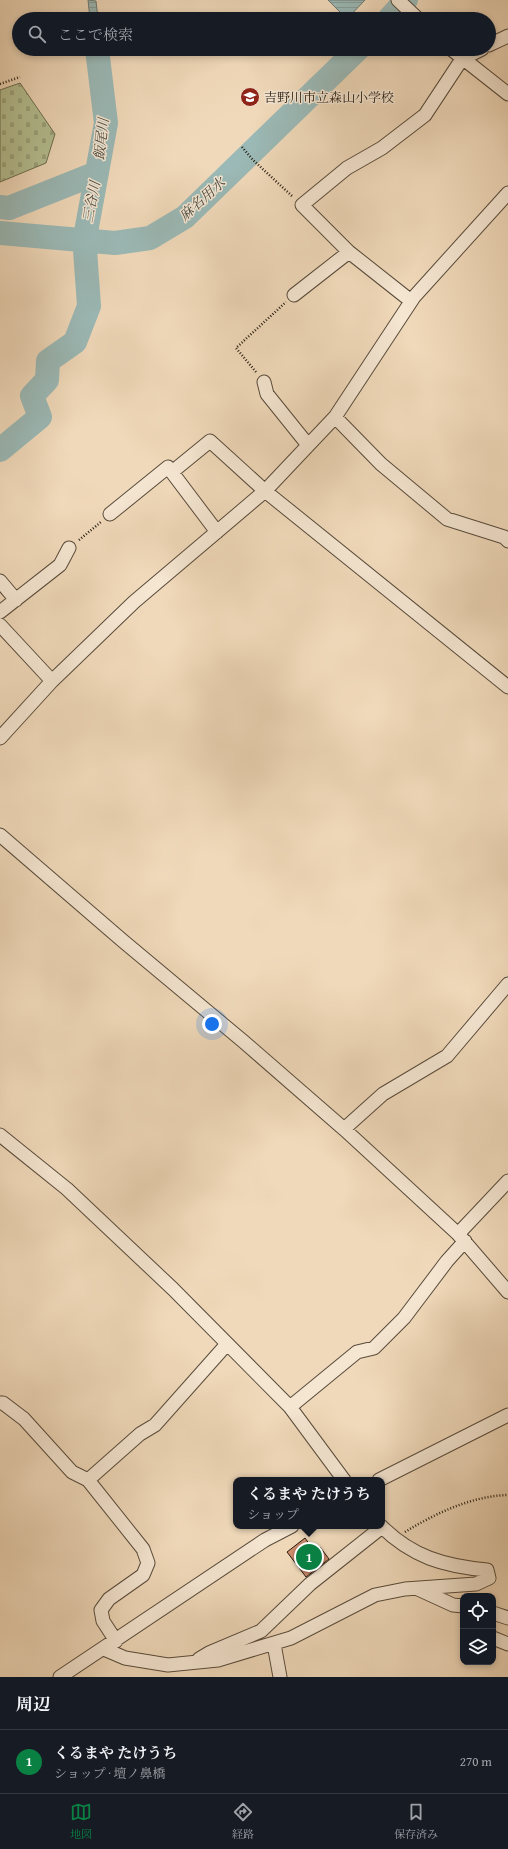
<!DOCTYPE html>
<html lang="ja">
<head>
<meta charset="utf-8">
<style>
  body { margin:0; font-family:"Gentium Book Plus","Noto Serif JP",serif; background:#242831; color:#f1f3f6 }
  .controls { position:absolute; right:12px; bottom:12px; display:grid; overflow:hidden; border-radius:8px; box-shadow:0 2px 6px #0003 }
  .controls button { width:36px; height:36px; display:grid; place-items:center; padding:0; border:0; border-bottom:1px solid #363941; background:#171b24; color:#f1f3f6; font:20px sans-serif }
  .you { position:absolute; left:212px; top:1024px; width:14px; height:14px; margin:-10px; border:3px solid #fff; border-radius:50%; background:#1a73e8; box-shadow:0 0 0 6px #1a73e833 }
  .badge { display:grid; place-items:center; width:26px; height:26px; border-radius:50%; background:#0b8043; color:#fff; font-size:13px; font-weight:700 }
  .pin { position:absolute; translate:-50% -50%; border:2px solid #fff; box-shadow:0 1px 4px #0006 }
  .popup { position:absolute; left:233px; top:1477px; width:152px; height:52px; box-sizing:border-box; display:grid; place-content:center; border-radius:8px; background:#171b24; filter:drop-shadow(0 1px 3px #0005); font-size:13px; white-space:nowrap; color:#9ea1a6 }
  .popup b { font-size:15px; color:#f1f3f6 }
  .popup::after { content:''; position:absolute; left:50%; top:100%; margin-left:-8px; border:8px solid transparent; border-top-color:#171b24 }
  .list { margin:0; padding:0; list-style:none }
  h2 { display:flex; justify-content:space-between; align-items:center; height:52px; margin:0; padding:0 16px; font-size:17px }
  h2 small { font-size:13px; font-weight:400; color:#9ea1a6 }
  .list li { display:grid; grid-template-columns:26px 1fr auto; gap:12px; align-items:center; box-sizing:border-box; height:64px; padding:0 16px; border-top:1px solid #363941 }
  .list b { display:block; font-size:15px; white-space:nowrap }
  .list p { margin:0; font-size:13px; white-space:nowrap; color:#9ea1a6 }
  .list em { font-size:13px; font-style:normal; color:#9ea1a6 }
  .icon { flex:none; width:22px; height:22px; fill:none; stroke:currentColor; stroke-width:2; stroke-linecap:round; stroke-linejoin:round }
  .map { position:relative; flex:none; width:508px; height:1677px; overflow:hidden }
  .search { position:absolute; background:#171b24; box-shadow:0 2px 6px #0003; left:12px; right:12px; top:12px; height:44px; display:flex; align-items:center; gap:10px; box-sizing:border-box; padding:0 14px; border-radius:22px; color:#9ea1a6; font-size:15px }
  .sheet { height:116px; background:#171b24 }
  nav { display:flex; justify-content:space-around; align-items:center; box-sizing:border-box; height:56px; border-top:1px solid #363941; background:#171b24; font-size:11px; color:#9ea1a6 }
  nav a { display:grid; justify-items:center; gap:2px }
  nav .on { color:#0b8043 }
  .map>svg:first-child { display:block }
  .cemetery { fill:url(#cemetery-stones); stroke:#6d6e52 }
  .water { fill:url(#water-rules); stroke:#6c7a74 }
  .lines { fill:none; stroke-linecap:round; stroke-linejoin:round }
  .river { stroke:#9bb9b6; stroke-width:24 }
  .building { fill:#d28f6f; stroke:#251c11 }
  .minor-casing { stroke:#584b3b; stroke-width:15 }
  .path { stroke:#251c11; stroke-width:2.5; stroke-dasharray:1 2; stroke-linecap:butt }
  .minor { stroke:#f5e6d2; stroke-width:13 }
  .labels { text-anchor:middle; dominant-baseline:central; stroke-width:3; stroke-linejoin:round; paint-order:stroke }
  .poi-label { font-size:13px; fill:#251c11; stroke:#f5e6d2; text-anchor:start }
  .water-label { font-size:14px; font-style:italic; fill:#484b43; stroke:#f5e6d2 }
</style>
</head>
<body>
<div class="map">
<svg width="508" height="1677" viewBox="0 0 508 1677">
  <defs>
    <pattern id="cemetery-stones" width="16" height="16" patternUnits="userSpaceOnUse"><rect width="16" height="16" fill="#b5c093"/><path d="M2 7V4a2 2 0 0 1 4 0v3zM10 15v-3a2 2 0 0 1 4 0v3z" fill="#9ca47e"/></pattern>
    <pattern id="water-rules" width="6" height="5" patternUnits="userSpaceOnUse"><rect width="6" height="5" fill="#9bb9b6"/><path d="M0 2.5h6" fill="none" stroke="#859e9b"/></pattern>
  </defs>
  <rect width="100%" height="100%" fill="#f0d9ba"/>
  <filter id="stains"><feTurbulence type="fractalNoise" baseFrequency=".005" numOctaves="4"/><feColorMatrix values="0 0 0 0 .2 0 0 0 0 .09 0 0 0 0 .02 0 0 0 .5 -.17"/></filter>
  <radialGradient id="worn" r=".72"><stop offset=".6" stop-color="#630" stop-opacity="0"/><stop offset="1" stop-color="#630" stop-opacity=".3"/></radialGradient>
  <path class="cemetery" d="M20 83 55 134 46 163 0 182V90Z"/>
  <path class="water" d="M88 0 96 1 98 19H90Z
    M328 0H365L347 19Z
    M93 49H101L109 125H102Z"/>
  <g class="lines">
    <path class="river" d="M389 19 406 0
      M0 207 9 208 97 173
      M86 232 106 123 97 49
      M0 233 115 243 150 238 185 217 358 49
      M0 450 40 417 32 396 47 380 48 361 75 342 89 306 85 250"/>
  </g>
  <path class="building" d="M305 1538 314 1551 320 1547 329 1559 306 1577 287 1552Z"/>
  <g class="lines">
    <defs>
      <path id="minor" d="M398 0 418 19
        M489 45 508 36
        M451 49 508 94
        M294 295 349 252
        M411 301 349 252 302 205 347 168 382 148 425 115 462 59 482 49
        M264 382 267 394 308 445
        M335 417 381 464 447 519 504 537 508 541
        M172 472 210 441 265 491 508 687
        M110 514 168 467 217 532
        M0 581 16 600
        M0 612 60 565 69 548
        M0 625 52 681
        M0 738 52 681 134 602 265 491 335 417 414 297 508 193
        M0 835 123 941 244 1042 344 1129 458 1234 508 1292
        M344 1129 383 1094 447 1056 508 984
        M0 1135 67 1189 173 1289 290 1407 344 1480
        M458 1234 508 1181
        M0 1403H3L24 1419 72 1472 88 1480 143 1549 148 1563 143 1575 109 1599 101 1610 103 1621 116 1641
        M290 1407 357 1352 374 1348 404 1318 447 1261 465 1241
        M88 1480 140 1434 155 1425 227 1344
        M379 1480 508 1415
        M418 1589 453 1605 463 1606
        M493 1613 508 1618
        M493 1638 508 1644
        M274 1644 280 1677
        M104 1649 125 1658 168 1665 218 1660 291 1638 375 1595 405 1589 476 1584 489 1578 487 1570C444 1566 412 1557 381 1526
        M199 1659 209 1653 261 1631 310 1584 382 1527
        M60 1677 265 1540 292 1526"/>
    </defs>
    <use href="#minor" class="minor-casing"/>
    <path class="path" d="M0 84 20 77
      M242 147 253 160 293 197
      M256 372 236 348 286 302
      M79 540 101 522
      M405 1532C436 1513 472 1496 508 1495"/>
    <use href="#minor" class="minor"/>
  </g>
  <defs>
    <symbol id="school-disc" viewBox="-11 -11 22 22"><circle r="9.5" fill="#8f2418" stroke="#f5e6d2"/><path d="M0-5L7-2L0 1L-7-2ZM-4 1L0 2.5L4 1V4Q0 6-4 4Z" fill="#fff"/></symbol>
  </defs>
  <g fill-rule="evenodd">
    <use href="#school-disc" x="239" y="86" width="22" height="22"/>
  </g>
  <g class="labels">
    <g class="poi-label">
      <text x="264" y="97">吉野川市立森山小学校</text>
    </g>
    <g class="water-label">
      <text transform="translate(101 139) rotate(-83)">飯尾川</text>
      <text transform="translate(202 199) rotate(-42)">麻名用水</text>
      <text transform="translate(91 202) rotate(-79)">三谷川</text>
    </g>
  </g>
  <rect width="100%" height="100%" filter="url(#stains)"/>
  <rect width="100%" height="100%" fill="url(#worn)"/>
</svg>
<div class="controls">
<button><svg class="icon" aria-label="locate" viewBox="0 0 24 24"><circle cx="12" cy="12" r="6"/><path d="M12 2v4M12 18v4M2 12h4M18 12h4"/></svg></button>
<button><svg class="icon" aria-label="layers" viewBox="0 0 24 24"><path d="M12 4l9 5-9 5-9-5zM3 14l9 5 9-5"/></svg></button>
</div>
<div class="you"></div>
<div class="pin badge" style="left:309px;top:1557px">1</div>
<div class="popup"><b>くるまや たけうち</b>ショップ</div>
<div class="search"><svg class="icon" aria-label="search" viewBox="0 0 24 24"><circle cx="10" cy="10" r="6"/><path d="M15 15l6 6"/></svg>ここで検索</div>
</div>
<section class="sheet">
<h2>周辺<small></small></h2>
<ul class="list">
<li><span class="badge">1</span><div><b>くるまや たけうち</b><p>ショップ · 壇ノ鼻橋</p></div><em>270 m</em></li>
</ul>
</section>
<nav>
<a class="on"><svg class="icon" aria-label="map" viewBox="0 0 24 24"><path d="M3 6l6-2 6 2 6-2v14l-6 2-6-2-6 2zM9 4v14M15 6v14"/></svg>地図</a>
<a><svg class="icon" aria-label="directions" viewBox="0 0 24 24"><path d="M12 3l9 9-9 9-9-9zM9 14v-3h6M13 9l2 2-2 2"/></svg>経路</a>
<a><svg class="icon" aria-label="saved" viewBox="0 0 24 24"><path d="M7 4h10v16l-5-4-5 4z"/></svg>保存済み</a>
</nav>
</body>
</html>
